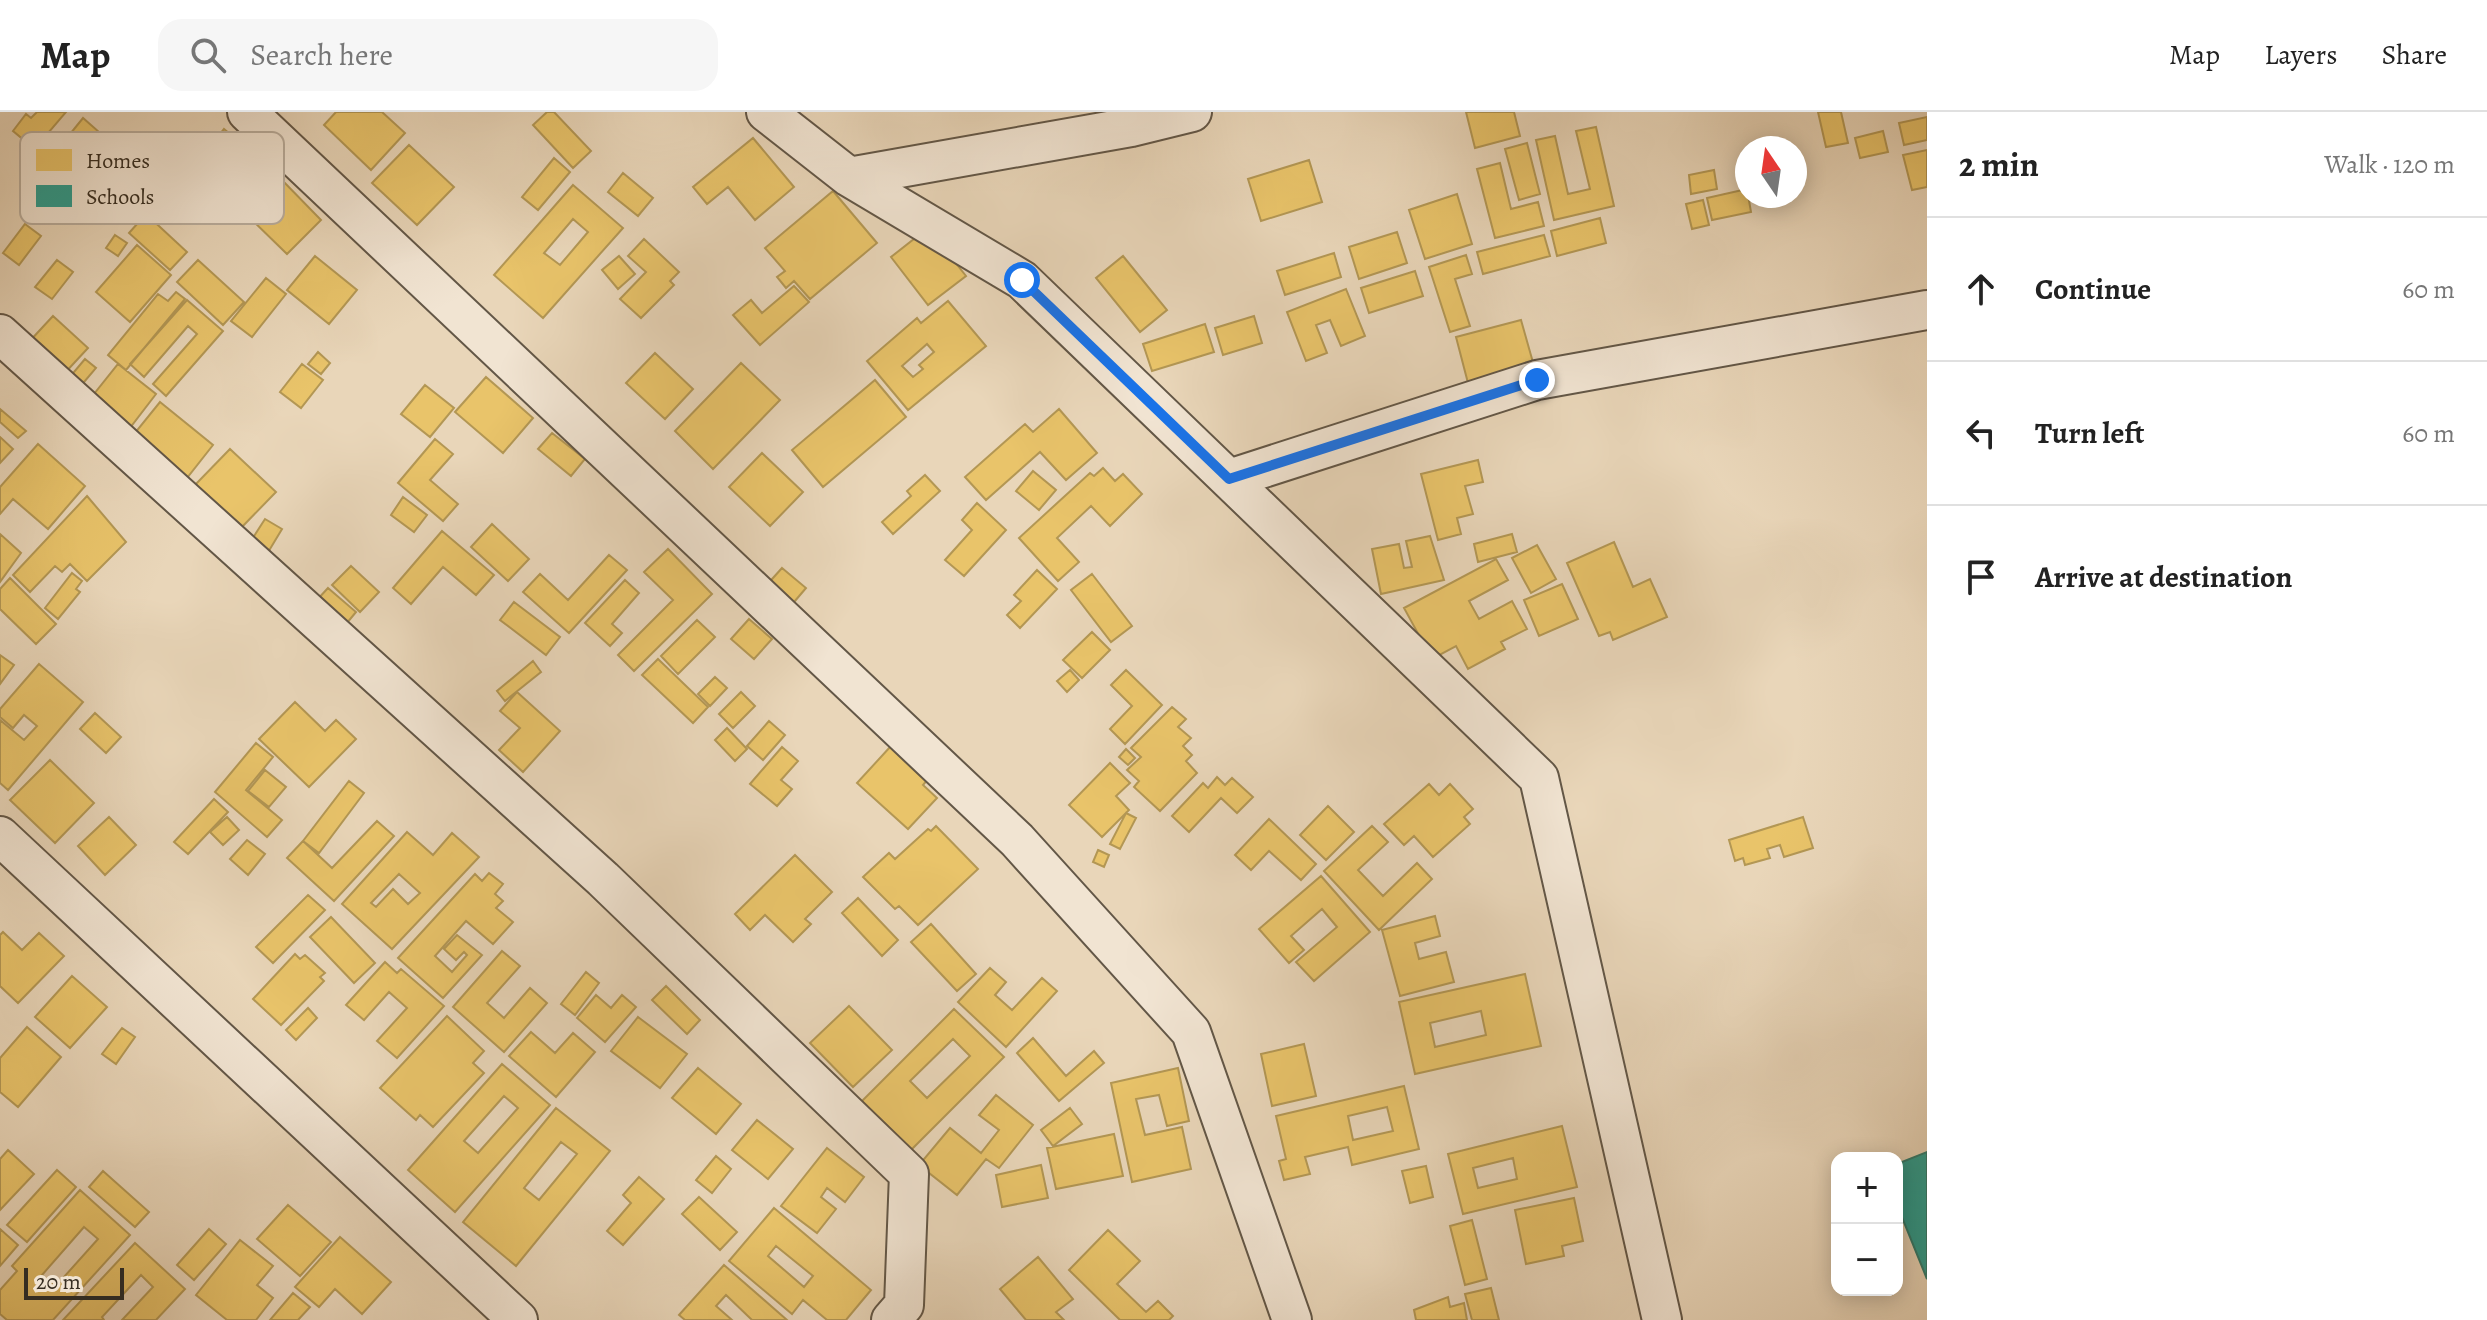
<!DOCTYPE html>
<html lang="en">
<head>
<meta charset="utf-8">
<style>
  body { margin:0; font-family:Alegreya,serif; background:#f6f6f6; color:#222 }
  .controls { position:absolute; right:24px; bottom:24px; display:grid; overflow:hidden; border-radius:16px; box-shadow:0 4px 20px #0003 }
  .controls button { width:72px; height:72px; display:grid; place-items:center; padding:0; border:0; border-bottom:2px solid #e0e0e0; background:#fff; color:#222; font:40px sans-serif }
  .compass { position:absolute; left:1735px; top:24px; width:72px; height:72px; border-radius:50%; background:#fff; box-shadow:0 4px 20px #0003; rotate:347deg }
  .scale { position:absolute; left:24px; bottom:20px; width:100px; box-sizing:border-box; padding-left:8px; border:4px solid #362d21; border-top:0; font-size:22px; line-height:28px; white-space:nowrap; color:#362d21; -webkit-text-stroke:6px #f1e4d2; paint-order:stroke }
  .stop { position:absolute; width:24px; height:24px; margin:-18px; border:6px solid #1a73e8; border-radius:50%; background:#fff }
  .stop.end { background:#1a73e8; border-color:#fff; box-shadow:0 2px 8px #0008 }
  .list { margin:0; padding:0; list-style:none }
  h2 { display:flex; justify-content:space-between; align-items:center; height:104px; margin:0; padding:0 32px; font-size:34px }
  h2 small { font-size:26px; font-weight:400; color:#767676 }
  .list li { display:grid; grid-template-columns:52px 1fr auto; gap:24px; align-items:center; box-sizing:border-box; height:144px; padding:0 32px; border-top:2px solid #e0e0e0 }
  .list b { display:block; font-size:30px; white-space:nowrap }
  .list em { font-size:26px; font-style:normal; color:#767676 }
  .icon { flex:none; width:44px; height:44px; fill:none; stroke:currentColor; stroke-width:2; stroke-linecap:round; stroke-linejoin:round }
  .map { position:relative; flex:none; width:1927px; height:1208px; overflow:hidden }
  header { display:flex; align-items:center; gap:48px; box-sizing:border-box; height:112px; padding:0 40px; background:#fff; border-bottom:2px solid #e0e0e0 }
  header strong { font-size:38px }
  nav { display:flex; gap:44px; margin-inline-start:auto; font-size:28px }
  .search { width:560px; height:72px; background:#f6f6f6; display:flex; align-items:center; gap:20px; box-sizing:border-box; padding:0 28px; border-radius:24px; color:#767676; font-size:30px }
  main { display:flex }
  aside { flex:1; background:#fff }
  .map>svg:first-child { display:block }
  .homes { fill:#e9c46a; stroke:#b39754; stroke-width:2; fill-rule:evenodd }
  .schools { fill:#2a9d8f; stroke:#2e7b6e; stroke-width:2 }
  .lines { fill:none; stroke-linecap:round; stroke-linejoin:round }
  .minor-casing { stroke:#635747; stroke-width:42 }
  .minor { stroke:#f1e4d2; stroke-width:38 }
  .route { stroke:#1a73e8; stroke-width:10 }
  .key { fill:#f1e4d2; stroke:#b9ad9d; stroke-width:2 }
  .key-label { font-size:22px; fill:#362d21 }
</style>
</head>
<body>
<header>
<strong>Map</strong>
<div class="search"><svg class="icon" aria-label="search" viewBox="0 0 24 24"><circle cx="10" cy="10" r="6"/><path d="M15 15l6 6"/></svg>Search here</div>
<nav><a>Map</a><a>Layers</a><a>Share</a></nav>
</header>
<main>
<div class="map">
<svg width="1927" height="1208" viewBox="0 0 1927 1208">
  <rect width="100%" height="100%" fill="#e9d6b9"/>
  <filter id="stains"><feTurbulence type="fractalNoise" baseFrequency=".0025" numOctaves="4"/><feColorMatrix values="0 0 0 0 .2 0 0 0 0 .09 0 0 0 0 .02 0 0 0 .5 -.17"/></filter>
  <radialGradient id="worn" r=".72"><stop offset=".6" stop-color="#630" stop-opacity="0"/><stop offset="1" stop-color="#630" stop-opacity=".3"/></radialGradient>
  <path class="homes" d="M37 0H66L48 21 62 32 83 6 99 20 65 62 13 19 26 2 31 6Z
    M336 0H382L405 21 371 58 324 13Z
    M547 0H554L591 39 573 56 533 13Z
    M1466 0H1514L1520 24 1475 36Z
    M1818 0H1841L1848 31 1826 35Z
    M1927 5V28L1904 33 1899 11Z
    M1596 15 1614 94 1554 108 1536 28 1555 24 1568 82 1590 77 1576 19Z
    M224 17 272 57 237 98 190 59Z
    M1883 19 1888 40 1860 46 1855 26Z
    M753 26 794 75 755 108 728 75 707 92 693 75Z
    M1527 31 1540 82 1519 88 1505 37Z
    M409 33 454 75 417 113 372 71Z
    M1927 38V75L1912 78 1903 43Z
    M554 46 570 60 538 98 522 85Z
    M1309 48 1322 90 1261 109 1248 67Z
    M1500 51 1511 97 1538 90 1544 114 1495 126 1477 57Z
    M1714 58 1717 77 1691 82 1689 63Z
    M623 61 653 86 638 104 608 80Z
    M280 66 321 108 287 142 245 101Z
    M573 73 623 116 543 206 494 163ZM573 107 588 120 560 153 544 141Z
    M1747 77 1751 100 1712 108 1707 86Z
    M833 79 877 131 810 187 794 169 786 176 777 165 785 159 765 136Z
    M1457 82 1472 132 1425 147 1409 98Z
    M1703 88 1709 113 1692 117 1686 92Z
    M146 102 187 140 170 158 129 121Z
    M1600 106 1606 131 1557 144 1551 119Z
    M25 112 41 124 19 153 3 141Z
    M928 116 966 164 928 193 891 145Z
    M1397 120 1407 151 1359 167 1349 135Z
    M115 123 127 131 118 144 106 136Z
    M1544 123 1550 144 1483 162 1477 140Z
    M644 127 679 160 670 169 674 173 641 206 620 187 646 160 628 144Z
    M137 133 171 163 130 210 96 180Z
    M1334 141 1341 165 1285 183 1277 159Z
    M1466 143 1472 162 1455 167 1470 214 1450 220 1429 155Z
    M315 144 357 178 329 212 287 178Z
    M619 144 635 162 618 177 602 158Z
    M1123 144 1167 198 1140 220 1096 166Z
    M57 148 73 160 52 187 35 175Z
    M198 148 244 190 223 213 177 170Z
    M1415 159 1423 184 1369 201 1361 176Z
    M266 166 286 182 252 225 231 209Z
    M794 174 809 190 760 233 733 203 751 188 762 201Z
    M1346 177 1365 224 1341 234 1330 208 1316 213 1327 241 1306 249 1287 200Z
    M176 180 185 187 126 258 108 243 158 182 168 189Z
    M187 188 223 219 166 284 153 272 197 222 188 214 144 265 130 252Z
    M948 189 986 234 908 298 867 249 917 206 921 211ZM927 232 934 240 919 253 923 257 913 265 902 254Z
    M53 204 88 236 62 264 27 232Z
    M1254 204 1262 231 1223 243 1215 216Z
    M1521 208 1534 254 1468 271 1456 225Z
    M1205 212 1214 240 1152 259 1143 232Z
    M318 240 330 251 321 262 308 252Z
    M655 241 693 277 665 307 626 271Z
    M85 247 96 256 79 276 68 267Z
    M741 251 780 288 713 357 675 319Z
    M118 252 156 282 126 321 86 292Z
    M302 252 323 268 301 296 280 280Z
    M486 265 533 306 503 341 455 300Z
    M875 268 906 305 823 375 792 338Z
    M425 273 454 296 430 325 401 302Z
    M160 290 213 333 183 371 130 327Z
    M0 297 26 319 18 326 0 310Z
    M1059 297 1097 341 1066 368 1040 340 986 388 965 365 1025 312 1033 320Z
    M552 321 585 347 571 364 538 337Z
    M0 325 13 337 0 351Z
    M435 327 453 342 430 368 458 392 443 409 398 371Z
    M38 332 85 374 48 417 13 387 0 402V375Z
    M230 337 276 380 240 417 194 374Z
    M762 341 803 380 770 414 729 375Z
    M1478 348 1483 370 1465 374 1473 402 1457 406 1461 422 1438 428 1421 362Z
    M1103 356 1115 369 1123 362 1142 382 1110 414 1091 394 1057 426 1079 450 1058 469 1019 426 1090 361 1094 364Z
    M1033 359 1056 378 1039 398 1016 379Z
    M925 363 940 379 893 422 882 410 911 384 907 379Z
    M87 384 126 430 87 469 70 452 62 460 55 454 30 480 13 463Z
    M403 385 427 403 414 420 391 403Z
    M977 391 1006 418 964 464 945 448 972 418 962 408Z
    M265 407 282 417 267 442 249 432Z
    M492 412 529 447 508 469 471 435Z
    M442 419 494 463 476 483 443 455 411 492 393 476Z
    M0 422 21 441 0 470Z
    M1512 422 1517 440 1478 450 1474 432Z
    M1430 424 1444 468 1381 482 1372 437 1399 432 1404 456 1412 455 1406 429Z
    M1614 430 1633 475 1650 467 1667 505 1613 528 1610 520 1599 524 1567 451Z
    M1537 433 1556 467 1531 481 1512 446Z
    M668 437 712 482 634 559 618 543 673 488 644 460Z
    M609 443 627 458 569 521 523 480 540 462 568 488Z
    M1496 447 1508 468 1469 489 1479 507 1512 489 1527 517 1501 530 1505 537 1468 557 1456 534 1432 547 1404 496Z
    M351 454 379 480 360 500 332 473Z
    M782 456 806 476 789 496 764 476Z
    M1037 458 1057 477 1020 516 1007 503 1021 489 1014 483Z
    M72 461 82 469 76 477 80 480 58 507 45 496Z
    M1092 462 1132 514 1111 530 1071 478Z
    M10 466 56 512 36 532 0 497V477Z
    M625 468 639 481 612 512 622 521 610 534 585 511Z
    M1562 472 1578 507 1539 524 1524 488Z
    M328 476 356 500 342 517 316 489Z
    M514 490 560 525 546 543 500 508Z
    M749 507 772 527 754 547 731 527Z
    M697 508 715 525 678 562 661 544Z
    M1092 520 1110 538 1082 566 1063 548Z
    M0 543 14 553 0 572Z
    M658 547 708 595 693 611 642 563Z
    M533 549 541 560 505 589 497 579Z
    M39 552 83 590 8 678 0 671V608L24 628 37 614 24 603 13 616 0 605V597Z
    M1070 558 1079 568 1067 580 1057 569Z
    M1126 558 1162 593 1125 632 1110 617 1132 594 1111 573Z
    M715 565 727 576 710 594 698 582Z
    M517 580 560 619 523 660 499 638 520 616 500 599Z
    M741 580 755 594 733 616 719 602Z
    M295 590 325 619 336 608 356 627 309 675 259 627Z
    M1172 595 1186 607 1178 615 1191 626 1183 634 1192 643 1186 649 1197 661 1160 699 1134 675 1139 669 1127 658 1141 645 1131 636Z
    M95 601 121 625 106 641 80 617Z
    M769 609 785 623 763 648 747 634Z
    M727 616 747 637 735 649 715 628Z
    M256 631 273 645 246 678 282 708 267 725 215 680Z
    M891 634 928 667 923 673 937 686 908 717 857 671Z
    M782 635 798 649 781 668 792 677 777 694 750 672Z
    M1126 637 1135 646 1128 653 1119 645Z
    M50 648 94 691 55 731 10 688Z
    M1110 651 1130 671 1116 684 1129 698 1102 725 1069 693Z
    M265 658 286 675 269 695 248 679Z
    M1217 665 1225 673 1232 666 1253 685 1237 701 1221 686 1189 720 1172 704 1203 671 1208 676Z
    M349 669 364 681 319 741 303 729Z
    M1429 672 1439 683 1450 672 1473 697 1464 705 1470 712 1433 745 1414 724 1404 733 1384 712Z
    M214 687 228 700 188 742 174 730Z
    M1328 694 1354 720 1326 748 1300 723Z
    M1126 701 1136 706 1120 737 1110 732Z
    M109 705 136 733 105 763 78 734Z
    M227 705 239 718 223 733 210 720Z
    M1803 705 1813 736 1784 745 1780 733 1767 737 1770 746 1745 753 1743 746 1735 749 1729 728Z
    M1269 707 1316 752 1301 768 1269 739 1251 758 1235 743Z
    M377 709 394 724 334 789 287 746 303 729 332 756Z
    M936 714 978 757 918 813 899 794 895 797 863 765 889 741 895 747 928 717 931 719Z
    M1372 714 1388 730 1358 758 1383 784 1417 751 1432 767 1379 818 1324 759Z
    M407 720 433 743 452 721 479 745 392 837 342 792ZM399 762 420 781 408 792 393 777 376 795 371 791Z
    M247 728 265 742 248 763 230 747Z
    M1098 738 1109 743 1104 755 1093 750Z
    M795 743 832 780 805 807 811 812 793 830 765 803 750 818 735 802Z
    M489 761 503 772 495 782 503 789 496 796 513 810 493 832 466 809 435 844 452 860 467 843 464 840 456 848 444 837 457 823 482 843 443 886 398 846 475 762 482 769Z
    M1321 764 1370 820 1314 869 1296 850 1337 815 1322 797 1291 824 1304 838 1289 851 1259 817Z
    M308 783 325 798 273 851 256 835Z
    M858 786 898 828 882 844 842 801Z
    M1435 804 1440 824 1415 831 1419 847 1446 840 1454 870 1400 884 1382 818Z
    M331 805 375 851 354 871 310 825Z
    M931 812 976 862 957 879 911 830Z
    M3 820 22 838 39 821 64 844 18 891 0 874V823Z
    M502 839 520 854 487 891 504 906 530 876 547 891 504 940 453 895Z
    M295 842 300 847 305 843 325 861 320 865 324 869 281 913 253 887Z
    M385 850 397 861 401 857 444 894 397 946 377 929 407 896 389 880 364 908 346 893Z
    M990 856 1006 870 995 883 1012 898 1042 866 1057 879 1006 935 958 890Z
    M586 860 599 871 575 903 561 892Z
    M1525 862 1541 934 1415 962 1399 890ZM1481 899 1486 923 1435 935 1430 911Z
    M72 864 107 895 70 936 35 905Z
    M666 874 700 908 687 922 652 888Z
    M596 883 611 896 622 883 636 895 605 930 577 906Z
    M849 894 892 938 853 975 810 931Z
    M308 896 317 906 296 928 286 918Z
    M954 897 1004 945 911 1038 862 989ZM953 927 970 944 927 986 910 969Z
    M447 904 484 939 473 951 484 961 433 1015 420 1003 416 1008 380 976Z
    M638 905 687 942 660 976 611 939Z
    M27 915 61 945 18 995 0 980V946Z
    M122 916 135 925 116 952 102 942Z
    M531 920 555 941 573 921 595 940 556 985 509 944Z
    M1033 926 1066 964 1094 939 1104 951 1059 989 1017 941Z
    M1304 932 1316 984 1272 994 1261 942Z
    M502 952 550 993 455 1100 408 1058ZM504 984 518 996 478 1041 464 1029Z
    M698 956 741 992 716 1022 672 986Z
    M1178 956 1189 1009 1167 1014 1159 983 1136 987 1145 1023 1182 1015 1191 1057 1132 1070 1111 971Z
    M1404 974 1419 1037 1352 1053 1348 1035 1305 1045 1310 1062 1284 1068 1279 1049 1286 1047 1276 1004ZM1387 995 1393 1019 1353 1028 1348 1004Z
    M996 983 1033 1013 999 1056 986 1047 957 1083 919 1053 950 1016 981 1041 999 1018 979 1003Z
    M556 996 610 1039 516 1154 463 1110ZM561 1030 577 1042 539 1088 524 1076Z
    M1070 996 1082 1012 1053 1034 1041 1018Z
    M757 1008 793 1037 768 1067 732 1038Z
    M1562 1014 1577 1075 1463 1102 1448 1042ZM1513 1046 1517 1067 1478 1076 1473 1056Z
    M1114 1022 1123 1064 1056 1077 1047 1036Z
    M827 1036 864 1065 845 1090 827 1076 821 1085 836 1097 817 1121 781 1094Z
    M8 1038 34 1062 0 1098V1047Z
    M716 1044 731 1057 712 1081 696 1068Z
    M1041 1053 1048 1086 1002 1095 996 1063Z
    M1426 1054 1433 1085 1410 1091 1402 1059Z
    M57 1058 76 1075 27 1130 7 1113Z
    M103 1059 149 1100 135 1115 89 1075Z
    M639 1065 664 1087 623 1133 607 1119 631 1091 623 1083Z
    M80 1078 130 1123 53 1208H7L0 1202V1178L17 1159 12 1154ZM84 1115 98 1127 55 1175 42 1163Z
    M699 1085 737 1120 720 1138 682 1102Z
    M1574 1086 1583 1129 1562 1134 1564 1144 1526 1152 1515 1098Z
    M288 1093 331 1130 300 1164 257 1127Z
    M774 1096 871 1178 846 1208H827L803 1188 792 1202 729 1149ZM776 1134 813 1164 804 1175 768 1144Z
    M1472 1108 1487 1167 1465 1173 1450 1114Z
    M0 1117 18 1133 0 1154Z
    M209 1117 226 1132 194 1168 177 1153Z
    M1108 1118 1140 1149 1117 1172 1146 1200 1158 1189 1173 1204 1169 1208H1120L1069 1158Z
    M340 1125 391 1170 362 1202 335 1177 319 1195 295 1175Z
    M240 1128 273 1154 257 1173 273 1186 256 1208H227L196 1183Z
    M135 1131 185 1177 156 1208H122L153 1175 141 1163 102 1205 104 1208H63Z
    M1038 1145 1073 1187 1056 1200 1064 1208H1026L1000 1177Z
    M724 1153 787 1208H752L726 1183 716 1194 732 1208H685L679 1203Z
    M1491 1176 1499 1208H1472L1465 1182Z
    M293 1181 310 1195 298 1208H270Z
    M1448 1185 1450 1195 1464 1191 1467 1208H1416L1414 1198Z"/>
  <path class="schools" d="M1927 1040V1167L1897 1093V1052Z"/>
  <g class="lines">
    <defs>
      <path id="minor" d="M247 0 1017 728 1191 920 1292 1208
        M766 0 849 65 1022 168 1539 666 1662 1208
        M849 65 1131 15 1192 0
        M0 222 603 767 909 1062 904 1193 891 1208
        M1229 367 1537 268 1927 198
        M0 724 518 1208"/>
    </defs>
    <use href="#minor" class="minor-casing"/>
    <use href="#minor" class="minor"/>
  </g>
  <g class="lines">
    <path class="route" d="M1022 168 1229 367 1537 268"/>
  </g>
  <rect x="20" y="20" width="264" height="92" rx="12" class="key"/>
  <rect x="36" y="37" width="36" height="22" fill="#e9c46a"/>
  <rect x="36" y="73" width="36" height="22" fill="#2a9d8f"/>
  <g class="key-label">
    <text x="86" y="56">Homes</text>
    <text x="86" y="92">Schools</text>
  </g>
  <rect width="100%" height="100%" filter="url(#stains)"/>
  <rect width="100%" height="100%" fill="url(#worn)"/>
</svg>
<div class="controls">
<button>+</button>
<button>−</button>
</div>
<svg class="compass" viewBox="-18 -18 36 36"><path d="M0-13l5 13h-10z" fill="#e53935"/><path d="M0 13l5-13h-10z" fill="#767676"/></svg>
<div class="scale">20 m</div>
<div class="stop" style="left:1022px;top:168px"></div>
<div class="stop end" style="left:1537px;top:268px"></div>
</div>
<aside>
<h2>2 min<small>Walk · 120 m</small></h2>
<ul class="list">
<li><svg class="icon" aria-label="ahead" viewBox="0 0 24 24"><path d="M12 20V5M6 11l6-6 6 6"/></svg><div><b>Continue</b></div><em>60 m</em></li>
<li><svg class="icon" aria-label="left" viewBox="0 0 24 24"><path d="M17 20v-9H6M10 6l-5 5 5 5"/></svg><div><b>Turn left</b></div><em>60 m</em></li>
<li><svg class="icon" aria-label="arrive" viewBox="0 0 24 24"><path d="M6 21V4h12l-3 4 3 4H6"/></svg><div><b>Arrive at destination</b></div></li>
</ul>
</aside>
</main>
</body>
</html>
